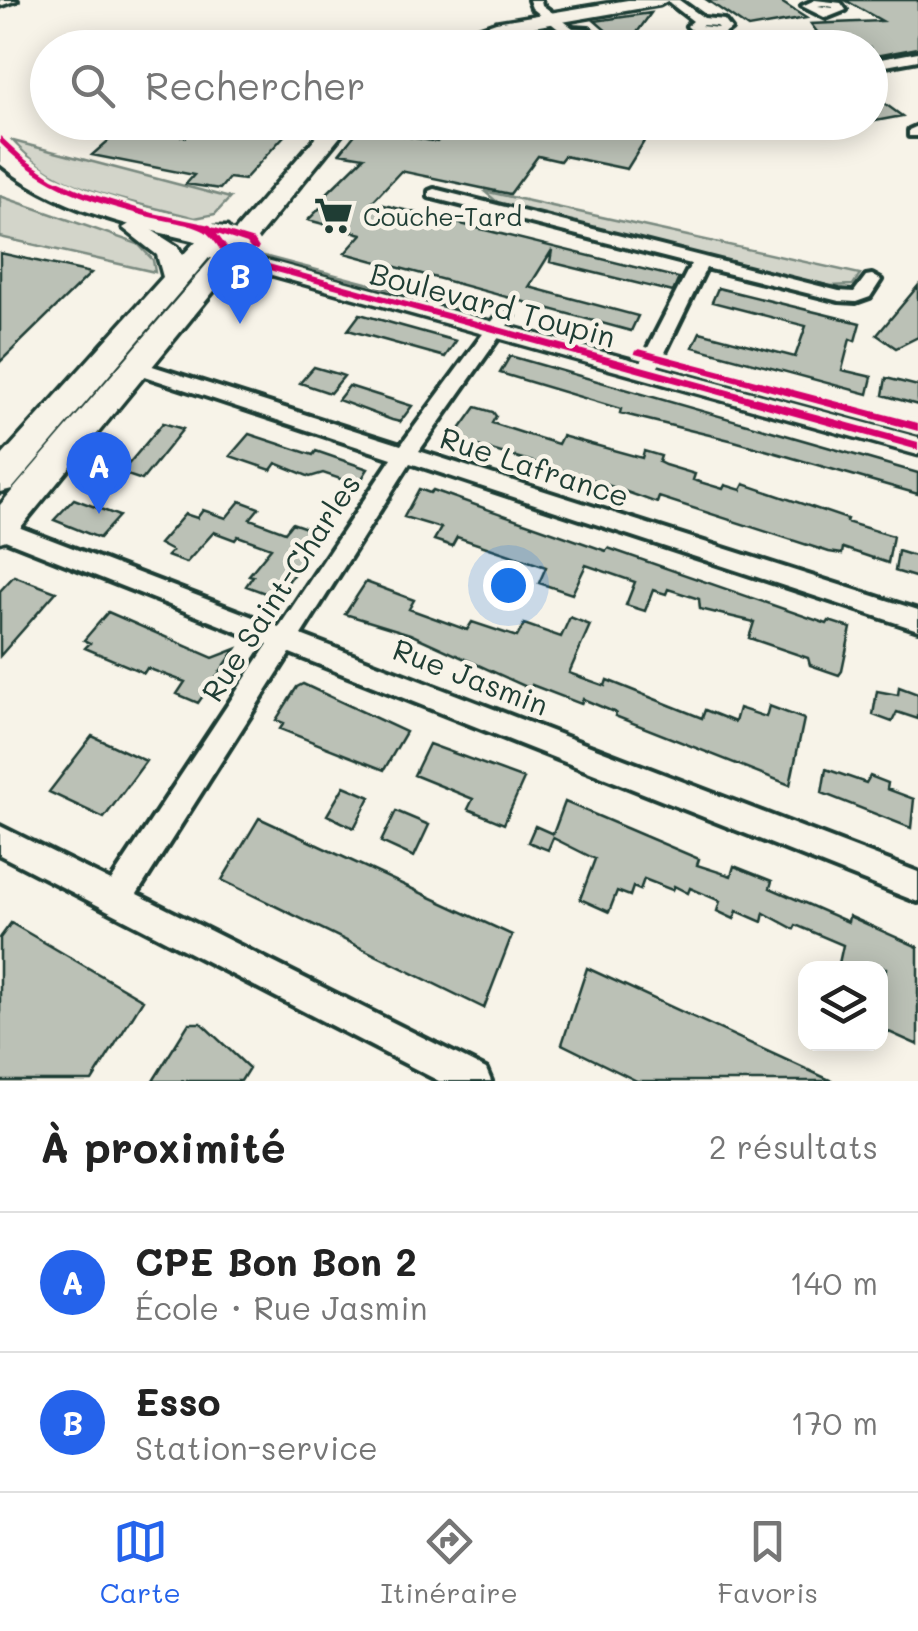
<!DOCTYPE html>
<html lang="fr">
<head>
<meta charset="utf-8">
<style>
  body { margin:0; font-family:Mali,sans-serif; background:#f6f6f6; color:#222 }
  .controls { position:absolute; right:30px; bottom:30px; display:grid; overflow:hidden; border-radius:20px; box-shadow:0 5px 25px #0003 }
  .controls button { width:90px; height:90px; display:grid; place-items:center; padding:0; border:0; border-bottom:2px solid #e0e0e0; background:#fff; color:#222; font:50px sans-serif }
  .you { position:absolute; left:508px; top:585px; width:35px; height:35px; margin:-25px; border:8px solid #fff; border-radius:50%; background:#1a73e8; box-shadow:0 0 0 15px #1a73e833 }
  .badge { display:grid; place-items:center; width:65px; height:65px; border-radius:50%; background:#2563eb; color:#fff; font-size:32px; font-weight:700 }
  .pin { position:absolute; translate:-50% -82px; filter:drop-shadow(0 2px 5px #0008) }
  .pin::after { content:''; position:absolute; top:52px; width:35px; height:30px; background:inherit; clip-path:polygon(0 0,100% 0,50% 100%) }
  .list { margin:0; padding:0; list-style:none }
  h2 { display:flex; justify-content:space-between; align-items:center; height:130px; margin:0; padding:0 40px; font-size:42px }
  h2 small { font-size:32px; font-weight:400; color:#767676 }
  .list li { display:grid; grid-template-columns:65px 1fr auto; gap:30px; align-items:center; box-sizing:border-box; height:140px; padding:0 40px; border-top:2px solid #e0e0e0 }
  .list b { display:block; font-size:38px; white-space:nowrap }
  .list p { margin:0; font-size:32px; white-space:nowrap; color:#767676 }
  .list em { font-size:32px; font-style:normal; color:#767676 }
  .icon { flex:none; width:55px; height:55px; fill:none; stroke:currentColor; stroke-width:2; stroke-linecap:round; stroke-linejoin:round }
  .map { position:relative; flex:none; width:918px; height:1081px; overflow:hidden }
  .search { position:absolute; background:#fff; box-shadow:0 5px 25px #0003; left:30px; right:30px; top:30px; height:110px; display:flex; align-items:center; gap:25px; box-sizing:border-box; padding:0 35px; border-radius:55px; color:#767676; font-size:38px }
  .sheet { height:410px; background:#fff }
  nav { display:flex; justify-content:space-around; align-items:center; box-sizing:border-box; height:140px; border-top:2px solid #e0e0e0; background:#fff; font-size:28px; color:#767676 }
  nav a { display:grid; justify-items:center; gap:5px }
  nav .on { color:#2563eb }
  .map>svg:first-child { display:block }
  .green { fill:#d3d5ca; stroke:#79897f; stroke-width:2.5 }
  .building { fill:#bbc1b6; stroke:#1f3d34; stroke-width:2.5 }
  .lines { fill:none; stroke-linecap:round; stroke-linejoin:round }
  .minor-casing { stroke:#1f3d34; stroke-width:8 }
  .tertiary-casing { stroke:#1f3d34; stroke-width:7 }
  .secondary-casing { stroke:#1f3d34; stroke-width:8 }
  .primary-casing { stroke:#1f3d34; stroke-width:7 }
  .minor { fill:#f7f3e8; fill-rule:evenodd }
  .tertiary { fill:#f7f3e8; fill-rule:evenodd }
  .secondary { fill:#f7f3e8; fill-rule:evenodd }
  .primary { fill:#f7f3e8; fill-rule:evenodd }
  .cycleway-casing { stroke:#f7f3e8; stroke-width:7 }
  .cycleway { fill:#d6006c; fill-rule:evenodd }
  .labels { text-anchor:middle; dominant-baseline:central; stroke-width:9; stroke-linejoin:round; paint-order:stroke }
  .far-poi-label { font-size:25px; fill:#1f3d34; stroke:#f7f3e8; text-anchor:start }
  .street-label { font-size:30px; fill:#1f3d34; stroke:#f7f3e8 }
</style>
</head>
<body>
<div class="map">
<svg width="918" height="1081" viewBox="0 0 918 1081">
  <rect width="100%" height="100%" fill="#f7f3e8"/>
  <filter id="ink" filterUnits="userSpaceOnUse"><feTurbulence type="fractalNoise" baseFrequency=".01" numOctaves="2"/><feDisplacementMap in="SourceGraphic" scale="20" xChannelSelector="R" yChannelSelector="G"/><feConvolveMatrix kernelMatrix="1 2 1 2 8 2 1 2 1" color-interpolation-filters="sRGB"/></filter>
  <g filter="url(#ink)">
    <path class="green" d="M13 141 230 198 215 214 195 218C133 201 57 193 13 141Z
      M484 191 860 274 853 285 830 286 503 207Z
      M0 196 138 244 153 260 155 272 0 237Z
      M256 254 476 312 483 317 481 320 249 255Z
      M673 367 918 431V442L671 372Z"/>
    <path class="building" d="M707 0H778L806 18 748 28Z
      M845 0H918V48L870 57V48H829L811 24 882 21Z
      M651 13 626 48 595 21Z
      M870 93 902 116 870 122Z
      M200 122 294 125 244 180 229 178 220 189 186 184 194 175 92 155 124 127 186 137Z
      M456 122H502L564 136 566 122H656L627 169 564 156 560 161 538 156 510 194 401 171 372 202 679 278 673 292 550 262 552 250 529 287 638 316 631 331 345 253 362 234 308 220 322 206 319 201 364 157 340 153 360 128 437 142Z
      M0 253 91 273 0 362Z
      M918 286V337L896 348 877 335Z
      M718 288 860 323 855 341 850 339 842 370 872 377 868 394 693 347 700 332 795 357 806 326 712 302Z
      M360 314 402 326 456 341 445 357 348 330Z
      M510 356 918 473V494L734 441 620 413 621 409 500 373Z
      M314 367 338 374 344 376 330 393 300 383Z
      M886 378 918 386V405L883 395Z
      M349 386 412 406 400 422 392 420 338 400Z
      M476 407 493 412 496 416 492 423 529 435 558 444 562 436 642 458 644 451 661 456 659 462 665 465 695 474 693 480 723 489 725 485 741 490 744 484 847 519 846 522 893 536 888 563 843 548 842 554 829 552 659 497 657 503 585 477 453 439Z
      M163 423 183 429 142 480 121 473Z
      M249 434 313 455 316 451 368 469 358 485 323 473 310 477 276 463 271 470 230 456Z
      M419 489 430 493 433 490 606 551 608 548 827 624 829 621 851 628 842 671 839 675 810 665 808 658 749 638 754 622 700 609 699 599 668 589 666 594 653 590 645 611 626 605 635 582 586 565 572 594 539 583 546 567 457 537 452 546 434 540 441 528 404 517Z
      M74 499 119 516 99 538 54 520Z
      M240 501 259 508 250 519 285 532 292 523 318 532 311 543 315 544 285 586 281 585 273 596 246 586 253 576 249 575 271 548 238 536 235 540 214 532 186 563 167 556 172 551 159 544 185 514 197 518 203 510 226 518Z
      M898 551 918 557V578L895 571Z
      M14 576 56 592 0 656V591Z
      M366 582 414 600 409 609 467 630 472 622 517 637 524 624 561 637 570 617 590 625 569 673 605 686 607 680 702 718 705 710 735 722 739 708 766 717 769 706 804 719 790 785 615 716 616 713 583 699 581 704 532 685 531 689 410 634 345 614Z
      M108 612 213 658 236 649 198 703 177 694 185 682 147 668 144 673 85 648 90 643 84 640Z
      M303 684 406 732 384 770 280 729 284 723 276 720 297 687Z
      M899 687 918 694V719L897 712 892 722 873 715 877 691 898 695Z
      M92 736 146 761 104 818 49 792Z
      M429 744 524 779 504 824 468 809 473 799 414 775Z
      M826 769 866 783 870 776 888 783 887 789 914 799 911 828 822 793Z
      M344 786 370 797 354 828 327 815Z
      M565 802 699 859 697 865 731 876 734 866 772 881 770 888 807 904 848 922 849 916 918 947V1045L880 1028 886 968H838L843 945 796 925 794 929 764 913 762 922 737 911 734 919 717 911 720 901 690 888 688 893 674 886 672 890 644 879 640 890 633 887 630 896 617 891 609 912 580 899 595 859 553 838 548 850 528 842 535 826 553 834Z
      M396 811 429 825 414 857 381 842Z
      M259 818 512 935 484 1008 222 880Z
      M11 923 143 1000 92 1081H0V938Z
      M587 968 832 1081H637L562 1044Z
      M189 1023H201L249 1068 241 1081H153Z"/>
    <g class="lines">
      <defs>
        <path id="minor" d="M0 0H17L0 6Z
          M529 0H541L542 5 573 28 589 29 601 39C588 51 570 50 558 37L562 32 532 8ZM582 36 587 39 571 37 573 36Z
          M666 0H679L704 18 724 20 731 29C718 41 699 39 687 26L693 21ZM703 25 716 26 718 28 701 26Z
          M815 0 841 3 846 10 826 18 802 6ZM823 5 833 7V8L818 6Z
          M918 52V60L870 69V61Z
          M918 126V136H909V130Z
          M434 189 839 291 854 292 866 276 872 275 881 280 870 297 856 302 839 301 706 268 656 371 646 377 636 371 691 264 429 197V191Z
          M505 310 514 316 419 451 918 610V630L410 463 301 635 918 872V902L290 653 137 894 486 1069 491 1081H439L0 855V826L111 881 268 644 0 538V520L279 627 392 458 129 371V363H143L401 445 499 312Z"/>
        <path id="tertiary" d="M203 244 918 437V455L196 254V246Z"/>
        <path id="secondary" d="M0 148 59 185 89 197 247 239 250 244 239 251C158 231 66 218 0 164Z"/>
        <path id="primary" d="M628 0H669L660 5 499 33 453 48H422L496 22Z
          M329 122H352L12 538 0 542V505Z
          M136 220 178 247 183 255 209 227H227L231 232 12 489 0 492V458L163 277 157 255 123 228Z"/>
      </defs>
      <use href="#minor" class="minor-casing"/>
      <use href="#tertiary" class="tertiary-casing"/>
      <use href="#secondary" class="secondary-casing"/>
      <use href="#primary" class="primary-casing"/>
      <use href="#minor" class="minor"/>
      <use href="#tertiary" class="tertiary"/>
      <use href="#secondary" class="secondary"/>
      <use href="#primary" class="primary"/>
      <defs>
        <path id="cycleway" d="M0 136 26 160 53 178 85 192 153 213 210 225 212 227 254 240 259 248 257 250H251L247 244 217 234 232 254 918 442V450L226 258C220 250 214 239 207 233 197 225 167 221 154 218 93 203 44 188 0 143Z
          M639 349 918 423V431L635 354 634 352Z"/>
      </defs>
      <use href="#cycleway" class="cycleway-casing"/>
      <use href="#cycleway" class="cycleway"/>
    </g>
  </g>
  <defs>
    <symbol id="supermarket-bare" viewBox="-9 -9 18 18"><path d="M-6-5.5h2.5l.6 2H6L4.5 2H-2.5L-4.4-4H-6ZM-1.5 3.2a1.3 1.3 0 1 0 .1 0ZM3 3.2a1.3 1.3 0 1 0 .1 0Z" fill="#1f3d34" stroke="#f7f3e8" stroke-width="2.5" paint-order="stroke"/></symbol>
  </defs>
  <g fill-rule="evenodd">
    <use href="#supermarket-bare" x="306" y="188" width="55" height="55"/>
  </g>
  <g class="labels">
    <g class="far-poi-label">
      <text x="363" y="216">Couche-Tard</text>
    </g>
    <g class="street-label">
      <text transform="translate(493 304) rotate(15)">Boulevard Toupin</text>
      <text transform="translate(535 466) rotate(18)">Rue Lafrance</text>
      <text transform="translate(280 587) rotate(-57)">Rue Saint-Charles</text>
      <text transform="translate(471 676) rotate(21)">Rue Jasmin</text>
    </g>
  </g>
</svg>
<div class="controls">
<button><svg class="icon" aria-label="layers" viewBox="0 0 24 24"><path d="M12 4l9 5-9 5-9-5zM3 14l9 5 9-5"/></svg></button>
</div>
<div class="you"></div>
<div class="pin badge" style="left:99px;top:514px">A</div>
<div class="pin badge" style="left:240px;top:324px">B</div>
<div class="search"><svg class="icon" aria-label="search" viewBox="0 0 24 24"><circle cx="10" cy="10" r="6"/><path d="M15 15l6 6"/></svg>Rechercher</div>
</div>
<section class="sheet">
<h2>À proximité<small>2 résultats</small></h2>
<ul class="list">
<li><span class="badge">A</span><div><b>CPE Bon Bon 2</b><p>École · Rue Jasmin</p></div><em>140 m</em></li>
<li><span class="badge">B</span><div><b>Esso</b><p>Station-service</p></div><em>170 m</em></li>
</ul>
</section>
<nav>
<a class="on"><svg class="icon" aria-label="map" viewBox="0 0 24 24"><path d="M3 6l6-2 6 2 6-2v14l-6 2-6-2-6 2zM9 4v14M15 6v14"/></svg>Carte</a>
<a><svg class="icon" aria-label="directions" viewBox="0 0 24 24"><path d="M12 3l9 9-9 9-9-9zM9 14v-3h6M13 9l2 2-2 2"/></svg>Itinéraire</a>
<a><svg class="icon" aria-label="saved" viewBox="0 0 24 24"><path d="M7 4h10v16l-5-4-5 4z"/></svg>Favoris</a>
</nav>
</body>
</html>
